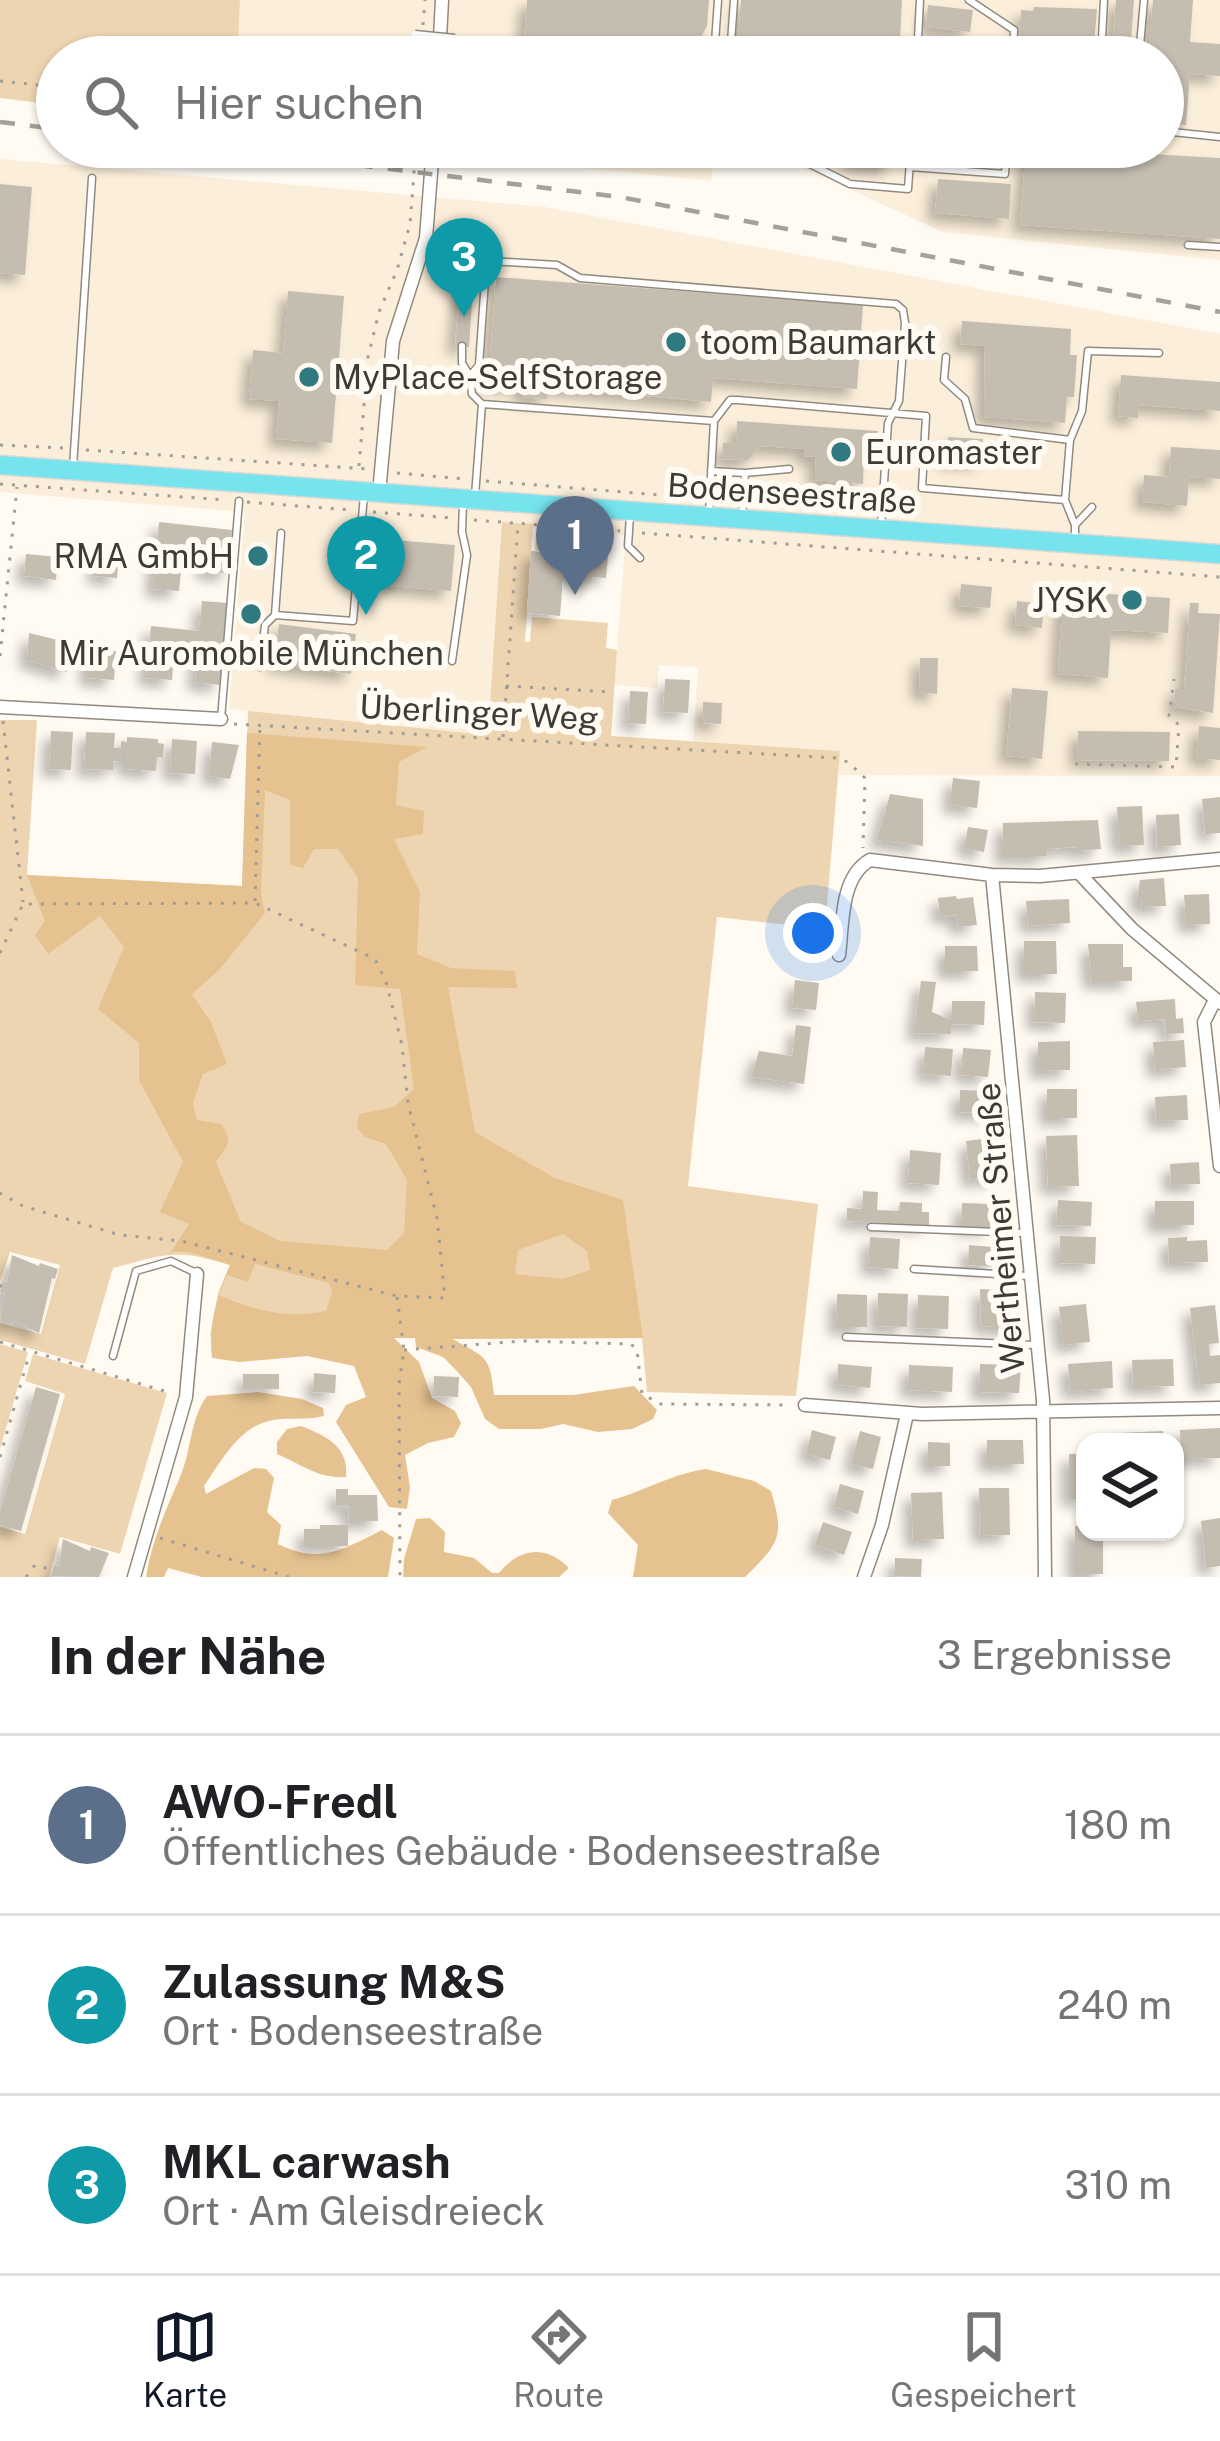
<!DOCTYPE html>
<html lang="de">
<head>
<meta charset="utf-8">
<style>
  body { margin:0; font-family:"Public Sans",sans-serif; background:#f2f2f2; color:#202124 }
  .controls { position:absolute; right:36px; bottom:36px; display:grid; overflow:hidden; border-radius:24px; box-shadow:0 3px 9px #0004 }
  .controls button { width:108px; height:108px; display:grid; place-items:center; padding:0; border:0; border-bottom:3px solid #e0e0e0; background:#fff; color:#202124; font:60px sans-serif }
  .you { position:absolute; left:813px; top:933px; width:42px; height:42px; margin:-30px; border:9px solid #fff; border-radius:50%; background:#1a73e8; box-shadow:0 0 0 18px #1a73e833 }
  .badge { display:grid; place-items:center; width:78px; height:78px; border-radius:50%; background:#111827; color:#fff; font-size:39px; font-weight:700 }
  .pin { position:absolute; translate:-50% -99px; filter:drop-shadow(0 3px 6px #0008) }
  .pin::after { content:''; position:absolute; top:63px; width:42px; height:36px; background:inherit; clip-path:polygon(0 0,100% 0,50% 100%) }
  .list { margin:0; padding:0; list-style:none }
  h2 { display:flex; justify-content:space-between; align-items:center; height:156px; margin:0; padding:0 48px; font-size:51px }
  h2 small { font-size:39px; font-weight:400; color:#757577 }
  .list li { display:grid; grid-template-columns:78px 1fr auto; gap:36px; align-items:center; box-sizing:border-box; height:180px; padding:0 48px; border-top:3px solid #e0e0e0 }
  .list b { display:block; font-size:45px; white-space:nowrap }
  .list p { margin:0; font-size:39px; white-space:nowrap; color:#757577 }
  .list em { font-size:39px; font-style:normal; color:#757577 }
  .icon { flex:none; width:66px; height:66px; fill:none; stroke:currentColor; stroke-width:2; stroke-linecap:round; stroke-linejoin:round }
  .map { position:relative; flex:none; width:1220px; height:1577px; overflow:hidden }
  .search { position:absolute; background:#fff; box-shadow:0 3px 9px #0004; left:36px; right:36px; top:36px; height:132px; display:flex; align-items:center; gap:30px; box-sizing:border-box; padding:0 42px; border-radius:66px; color:#757577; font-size:45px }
  .sheet { height:696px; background:#fff }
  nav { display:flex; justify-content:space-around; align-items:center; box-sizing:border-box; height:168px; border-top:3px solid #e0e0e0; background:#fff; font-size:33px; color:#757577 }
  nav a { display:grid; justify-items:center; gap:6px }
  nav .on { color:#111827 }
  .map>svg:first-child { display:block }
  .built { fill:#fbeeda }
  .green { fill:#eed5b1 }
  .forest { fill:#e5c290; fill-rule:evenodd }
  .building { fill:#c6bdb1; filter:url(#shadow) }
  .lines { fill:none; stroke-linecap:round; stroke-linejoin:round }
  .lane-casing { stroke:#928a7f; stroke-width:9 }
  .street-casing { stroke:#928a7f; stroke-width:15 }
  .primary-casing { stroke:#d8d8d7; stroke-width:21 }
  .path { stroke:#a19d96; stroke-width:3; stroke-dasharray:3 9; stroke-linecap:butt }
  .lane { stroke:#fff; stroke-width:6 }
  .street { stroke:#fff; stroke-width:12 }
  .primary { stroke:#75e4ed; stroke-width:18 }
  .rail { stroke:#a4a09a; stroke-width:4.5; stroke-dasharray:15 15; stroke-linecap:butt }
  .lane-bridge-casing { stroke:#928a7f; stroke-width:9; stroke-linecap:butt }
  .lane-bridge { stroke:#fff; stroke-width:6 }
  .poi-dot { fill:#307980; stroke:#fffaf2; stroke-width:4.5 }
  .labels { text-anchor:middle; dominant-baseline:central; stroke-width:12; stroke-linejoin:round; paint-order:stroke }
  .poi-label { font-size:33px; fill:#3e3b36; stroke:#fffaf2; text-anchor:start }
  .street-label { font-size:33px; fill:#3e3b36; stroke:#fffaf2 }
</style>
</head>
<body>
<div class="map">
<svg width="1220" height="1577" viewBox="0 0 1220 1577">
  <defs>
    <filter id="shadow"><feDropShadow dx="-8" dy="8" stdDeviation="6" flood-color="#0004"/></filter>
  </defs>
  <rect width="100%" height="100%" fill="#fffaf2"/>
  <path class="built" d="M240 0H1220V260L943 232 757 147H1163V57H365L237 45Z
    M411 147H716L711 181 410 150Z
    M0 159 545 207 1220 334V776L839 775V751L693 744 698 667 659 665 657 688 614 685 626 535 503 525 488 735 229 709 245 512 0 492Z"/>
  <path class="green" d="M0 0H240L238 45 365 57H57V105L0 98Z
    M502 522 533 524 525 642H530L532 617 608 623 606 648 617 650 611 736 840 751 825 929 717 917 688 1186 818 1204 796 1396 647 1392 642 1338 210 1337 218 1293 230 1265C176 1248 165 1254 113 1268L85 1364 0 1340V1323L41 1334 60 1265 10 1252 0 1281V720H37L27 875 242 886 248 711 488 735Z
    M537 528 609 533 608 555 535 550Z
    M0 1344 28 1352 0 1449Z
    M33 1354 167 1393 120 1554 60 1537 49 1577H0V1527L25 1534 65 1394 25 1381Z"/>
  <path class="forest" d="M247 733 427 747 399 762 396 805 424 811 423 834 394 839 420 892 417 954 451 968 515 971 517 988 448 987 475 1132 555 1178 623 1200 643 1338 453 1339C484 1358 490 1353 494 1395H573L634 1386 657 1410 653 1419 632 1429 598 1432 563 1424 541 1429H499L485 1419 471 1387 455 1369 443 1357 416 1347 415 1338H394L419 1362 432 1398 455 1411 461 1423 454 1437 428 1443 405 1455 410 1487 407 1509 389 1507 336 1422 346 1405 366 1397 354 1366 307 1356 240 1362 212 1358C208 1325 217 1296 230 1265L189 1252H171L189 1224 160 1212 183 1162 139 1080V1043L98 1009 124 947 100 916 48 954 35 935 45 921 27 875 242 886ZM265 790 290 800V865L303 868 314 849H338L358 878 355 985 400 989 414 1089 394 1107 359 1114 357 1128 365 1137 386 1144 407 1180 404 1233 387 1250 281 1241 241 1222 216 1162C227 1147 234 1141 221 1124L197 1120 193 1103 203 1074 227 1064 211 1022 192 994 220 969 265 913 261 895ZM563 1234 587 1251 590 1270 563 1279 515 1274 518 1250ZM255 1264 329 1283 332 1292 326 1311C287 1319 255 1311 219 1295L227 1275 248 1282Z
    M258 1392 302 1399 323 1408 324 1416C305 1421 283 1416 265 1422 237 1431 220 1463 204 1486L206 1494 254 1468 266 1469 274 1478 267 1512 281 1525 278 1544C320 1565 344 1549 382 1530L394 1538 388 1577H202L168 1568 164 1577H146C152 1540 166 1510 180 1477 192 1450 189 1421 207 1396Z
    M301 1426C327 1436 349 1447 346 1477 318 1479 301 1464 277 1454V1442L287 1429Z
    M706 1469 754 1481 771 1491C785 1538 779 1543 745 1577H633L638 1545 608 1513 612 1500C645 1491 671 1474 706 1469Z
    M430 1518 445 1532 444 1552 474 1558 492 1573H499C519 1548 546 1544 569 1568L559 1577H403L404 1559 416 1519Z"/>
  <path class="building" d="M527 0H709L707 26 692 54 524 44Z
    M741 0H902L899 57H737Z
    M1116 0H1134L1130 57H1111Z
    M1153 0H1193L1190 42 1220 44V76L1190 74 1186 125 1163 123V57H1148Z
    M928 5 973 10 970 32 926 27Z
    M1034 7 1097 9 1093 57H1018L1021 10 1033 11Z
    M953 45 1007 49 1006 57H952Z
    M851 147H893L891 167 850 164Z
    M1026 147 1220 158V239L1020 225Z
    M938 179 1011 184 1009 219 935 213Z
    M0 184 32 187 25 275 0 273Z
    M496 277 863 305 857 389 713 378 711 402 547 387V399L522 397 523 386 488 383Z
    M460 287 473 288 469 347 455 346Z
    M288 291 344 296 332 443 276 439 279 401 249 399 253 350 283 353Z
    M962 321 1071 329 1070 355H1077L1074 397H1067L1065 423 984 417 985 346 960 344Z
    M1121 375 1220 382V411L1139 405 1138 418 1118 416Z
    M737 421 878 431 876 454H864L863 484 815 480 816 457 804 456 805 449 760 446 748 460 722 459 723 443H736Z
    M948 437 983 439 981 462 946 459Z
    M1171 447 1220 450V479L1189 477 1187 506 1142 502 1144 475 1169 477Z
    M159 522 232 530 228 574 203 571 205 552 183 549 179 591 153 589Z
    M394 540 455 545 451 591 390 586Z
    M531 551 608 557 606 578 563 575 560 616 527 613Z
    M26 554 58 557 56 580 24 576Z
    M97 554 119 557 117 578 95 576Z
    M961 584 992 587 990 608 959 606Z
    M1063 591 1170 598 1168 633 1111 630 1108 678 1058 674Z
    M202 601 228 603 220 685 195 682 198 653 174 651 172 680 146 678 151 626 199 631Z
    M1017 601 1044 604 1042 628 1015 625Z
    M1190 603H1199L1198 613 1220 614 1213 713 1174 707 1175 689H1184Z
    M279 624 356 634 351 674 274 664Z
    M29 633 70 643 67 672 27 660Z
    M89 649 116 651 114 680 87 678Z
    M920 658H938L937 694 919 692Z
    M665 679 690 680 688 713 663 712Z
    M1012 688 1048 691 1042 759 1006 756Z
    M630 691 648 692 646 724 628 723Z
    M703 702 722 703 721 724 702 723Z
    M1199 726 1220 728V760L1196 758Z
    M51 731 73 732 71 770 49 769Z
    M1078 731 1170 732 1169 761 1077 760Z
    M86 732 115 733 114 748H121V741L127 742V737L158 739V743L164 744 163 757H157L156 771 126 769V755H120V762L113 761V770L84 769Z
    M172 739 197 741 195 774 170 773Z
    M212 742 239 745 230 779 209 776Z
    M953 778 980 781 977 808 950 805Z
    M890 794 923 799V846L877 840Z
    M1220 797V833L1205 834 1202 799Z
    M1142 806 1144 845 1119 846 1117 807Z
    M1179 814 1181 845 1157 847 1156 815Z
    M1098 820 1101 849 1077 851V847L1046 849V856H1002L1003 823Z
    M968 827 988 830 984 852 964 848Z
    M1164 878 1166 906 1142 907 1141 900H1137L1140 880Z
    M1209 894 1210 924 1186 925 1184 895Z
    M956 896 957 899 973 897 977 925 958 927 956 915 940 917 938 898Z
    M1069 899 1070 923 1028 926 1026 901Z
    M1024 941H1056L1057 974H1024Z
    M1088 944H1123V967H1132V981H1091Z
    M945 946H977L978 971H945Z
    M795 980 819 983 816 1010 792 1008Z
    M921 981 936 982 932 1012 951 1020 952 1001H985L984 1025 951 1024V1034L914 1033Z
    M1035 992 1066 993 1065 1023 1034 1022Z
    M1175 999 1176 1019 1183 1018 1184 1033 1166 1034 1165 1019 1138 1021 1136 1002Z
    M796 1025 811 1027 804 1084 751 1077 759 1051 792 1056Z
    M1184 1040 1186 1067 1155 1070 1153 1042Z
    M1070 1041V1070L1038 1071V1042Z
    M925 1047 953 1049 951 1076 923 1074Z
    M963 1048 991 1050 988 1077 961 1075Z
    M1047 1089H1077V1118H1047Z
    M960 1090 994 1091V1113L959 1112Z
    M1187 1095 1188 1120 1156 1121 1155 1097Z
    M1077 1135 1079 1186 1048 1187 1046 1136Z
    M999 1137 1003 1176 970 1180 966 1141Z
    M910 1150 941 1153 939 1185 908 1183Z
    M1199 1162 1200 1184 1171 1185 1170 1164Z
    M863 1191 878 1192 877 1210 899 1211 900 1202 922 1203V1212H929V1225L847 1221V1208L862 1209Z
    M1058 1200 1092 1202 1091 1226 1056 1225Z
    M1155 1201H1194V1225H1155Z
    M962 1203 991 1204 990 1228 961 1227Z
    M1060 1236 1096 1237 1095 1264 1059 1263Z
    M870 1237 900 1239 898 1269 868 1267Z
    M1187 1237V1241L1207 1240 1208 1262 1169 1263 1168 1238Z
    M969 1245 993 1247 992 1267 968 1265Z
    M12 1255 39 1266 40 1263 58 1269 55 1279 52 1278 39 1333 13 1321 12 1325 0 1321 5 1293 0 1292 3 1281 7 1282Z
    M980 1289 1014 1291 1016 1328 981 1326Z
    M878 1293 908 1294 907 1327 877 1326Z
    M837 1294 867 1295V1327H836Z
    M918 1295 949 1296 948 1329 918 1328Z
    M1086 1304 1090 1342 1063 1345 1059 1307Z
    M1215 1305 1219 1343 1209 1344 1210 1356 1220 1355V1383L1199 1385 1190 1308Z
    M1173 1359 1174 1386 1133 1387 1132 1360Z
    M1112 1361 1113 1388 1070 1391 1068 1364Z
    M838 1364 872 1367 870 1388 837 1385Z
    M980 1364 1021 1365 1019 1393 979 1392Z
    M909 1365 953 1367 952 1392 908 1390Z
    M314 1373 336 1375 335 1393 313 1392Z
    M243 1374H279V1389H243Z
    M434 1376 459 1377 458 1397 433 1396Z
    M36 1387 60 1394 21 1531 0 1525V1512Z
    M1220 1428V1458L1181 1459 1180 1430Z
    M812 1430 836 1437 830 1460 806 1454Z
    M860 1431 881 1437 873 1469 851 1464Z
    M1163 1431 1164 1442H1119V1433Z
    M987 1440H1023L1024 1464H987Z
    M928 1442 950 1443V1466H927Z
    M1069 1454H1085V1499H1069Z
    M840 1484 864 1491 858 1514 834 1507Z
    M979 1488H1009L1010 1535 980 1536Z
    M336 1489H348V1495H377L378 1521H349L348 1505H336Z
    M942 1492 944 1539 913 1540 911 1493Z
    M1220 1518V1566L1206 1568 1201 1521Z
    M823 1522 852 1532 844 1555 815 1545Z
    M320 1525H348V1546H304V1529H320Z
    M1075 1526H1085V1532H1103V1574H1075Z
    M63 1539 90 1551 91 1547 109 1553 99 1577 51 1576 54 1565 59 1566Z
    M895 1558 922 1559 921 1577 895 1576Z"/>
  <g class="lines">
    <defs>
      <path id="lane" d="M969 0 1014 30 1013 57
        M709 57 715 43 718 0
        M730 57 734 0
        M917 57 920 0
        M1101 57 1104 0
        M1139 57 1144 0
        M1163 131 1220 137
        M776 147 850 184 908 189 911 147
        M910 167 1005 174 1007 147
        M1188 245 1220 247
        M466 288 469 264 474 260 557 265 580 278 896 304 903 310 905 323 899 401 888 423 881 527
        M462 346V363L470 376
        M946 357 944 380 965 399 973 428 1070 440 1065 500 1075 525
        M482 404 714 421
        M1070 440 1082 411 1088 351 1159 353
        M73 467 92 178
        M711 471 745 473 789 469
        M475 496 482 404 472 394 470 376 479 365 485 280 495 262
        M709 512 714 421 730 400H738L926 416 922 488 1065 500
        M630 515 628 546 640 558
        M742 516 745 473
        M281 533 275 615 353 621 364 495
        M1075 541V525L1092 507
        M452 661 467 555 462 532 463 503
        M260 667 265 625 275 615
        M221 719 239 501
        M871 1227 1025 1233
        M914 1269 1029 1276
        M846 1337 1035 1345
        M113 1356 136 1271 171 1261 194 1272"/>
      <path id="street" d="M439 57 442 0
        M379 493 393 341 426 238 433 147
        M0 707 221 719
        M1079 873 1132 929 1220 1003
        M992 875 1043 1400 1045 1577
        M839 955C843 924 840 877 870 860L992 875 1040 876 1220 859
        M1215 1000 1204 1022 1220 1166
        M805 1405 922 1414 1220 1408
        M134 1577 186 1397 197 1274
        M864 1577 882 1525 907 1414"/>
      <path id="primary" d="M0 465 1220 554"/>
    </defs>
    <use href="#lane" class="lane-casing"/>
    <use href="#street" class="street-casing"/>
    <use href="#primary" class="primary-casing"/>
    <path class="path" d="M423 25 425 0
      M402 57H406
      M0 81 57 87
      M0 445 64 448
      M86 450 369 469
      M359 466 368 357 379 312 397 270 410 224 416 147
      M397 473 465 479
      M486 481 698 498
      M0 484 226 500
      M247 502 351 510
      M373 512 453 518
      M474 520 620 531
      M642 533 1220 577
      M0 656 17 487
      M506 686 612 692
      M3 721 23 902
      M234 724 836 758 848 762 865 778 863 848
      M503 737 518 525
      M1075 764 1176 767 1179 725 1169 716 1174 679
      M255 901 260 726
      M0 953 23 904 255 903 375 959 386 982 402 1045 408 1103 437 1218 445 1298 397 1296 181 1241 120 1235 23 1206 0 1193
      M0 1286H2
      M397 1297 404 1350 399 1384 400 1577
      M0 1342 171 1393
      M404 1350 523 1341 631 1344 637 1350 642 1394 661 1404 790 1405
      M0 1457 29 1355
      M160 1538 289 1577
      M26 1577 35 1565 53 1570"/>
    <use href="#lane" class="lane"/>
    <use href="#street" class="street"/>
    <use href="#primary" class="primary"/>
    <path class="rail" d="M0 122 57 129
      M209 147 620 197 1220 312"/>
    <defs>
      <path id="lane-bridge" d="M415 34 455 38"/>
    </defs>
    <use href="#lane-bridge" class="lane-bridge-casing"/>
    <use href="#lane-bridge" class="lane-bridge"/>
  </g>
  <g class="poi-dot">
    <circle cx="676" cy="342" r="12"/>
    <circle cx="309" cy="377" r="12"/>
    <circle cx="841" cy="452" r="12"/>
    <circle cx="258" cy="556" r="12"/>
    <circle cx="1132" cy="600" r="12"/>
    <circle cx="251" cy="614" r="12"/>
  </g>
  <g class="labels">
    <g class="poi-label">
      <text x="700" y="342">toom Baumarkt</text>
      <text x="333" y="377">MyPlace-SelfStorage</text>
      <text x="865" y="452">Euromaster</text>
      <text x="234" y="556" text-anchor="end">RMA GmbH</text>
      <text x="1108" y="600" text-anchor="end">JYSK</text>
      <text x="251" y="653" text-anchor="middle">Mir Auromobile München</text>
    </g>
    <g class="street-label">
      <text transform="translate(792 493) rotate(4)">Bodenseestraße</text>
      <text transform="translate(479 712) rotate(3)">Überlinger Weg</text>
      <text transform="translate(1000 1228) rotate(-95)">Wertheimer Straße</text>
    </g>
  </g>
</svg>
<div class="controls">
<button><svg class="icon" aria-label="layers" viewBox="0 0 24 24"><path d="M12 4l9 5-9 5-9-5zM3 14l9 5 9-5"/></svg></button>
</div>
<div class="you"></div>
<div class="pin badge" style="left:575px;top:595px;background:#5c6f8a">1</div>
<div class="pin badge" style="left:366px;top:615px;background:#0f9aa8">2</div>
<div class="pin badge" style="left:464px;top:317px;background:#0f9aa8">3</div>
<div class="search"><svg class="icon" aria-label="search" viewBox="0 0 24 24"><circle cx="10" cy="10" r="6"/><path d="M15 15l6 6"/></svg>Hier suchen</div>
</div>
<section class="sheet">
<h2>In der Nähe<small>3 Ergebnisse</small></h2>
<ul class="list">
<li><span class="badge" style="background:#5c6f8a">1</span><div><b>AWO-Fredl</b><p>Öffentliches Gebäude · Bodenseestraße</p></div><em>180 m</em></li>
<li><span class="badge" style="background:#0f9aa8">2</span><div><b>Zulassung M&amp;S</b><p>Ort · Bodenseestraße</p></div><em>240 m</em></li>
<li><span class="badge" style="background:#0f9aa8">3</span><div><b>MKL carwash</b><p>Ort · Am Gleisdreieck</p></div><em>310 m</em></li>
</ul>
</section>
<nav>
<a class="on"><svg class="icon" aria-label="map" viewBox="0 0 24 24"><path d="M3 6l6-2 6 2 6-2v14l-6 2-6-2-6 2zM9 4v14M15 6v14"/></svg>Karte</a>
<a><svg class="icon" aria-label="directions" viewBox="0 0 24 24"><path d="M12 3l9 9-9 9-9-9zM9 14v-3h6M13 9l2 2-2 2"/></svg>Route</a>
<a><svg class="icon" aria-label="saved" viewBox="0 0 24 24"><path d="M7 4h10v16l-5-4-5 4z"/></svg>Gespeichert</a>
</nav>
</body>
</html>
